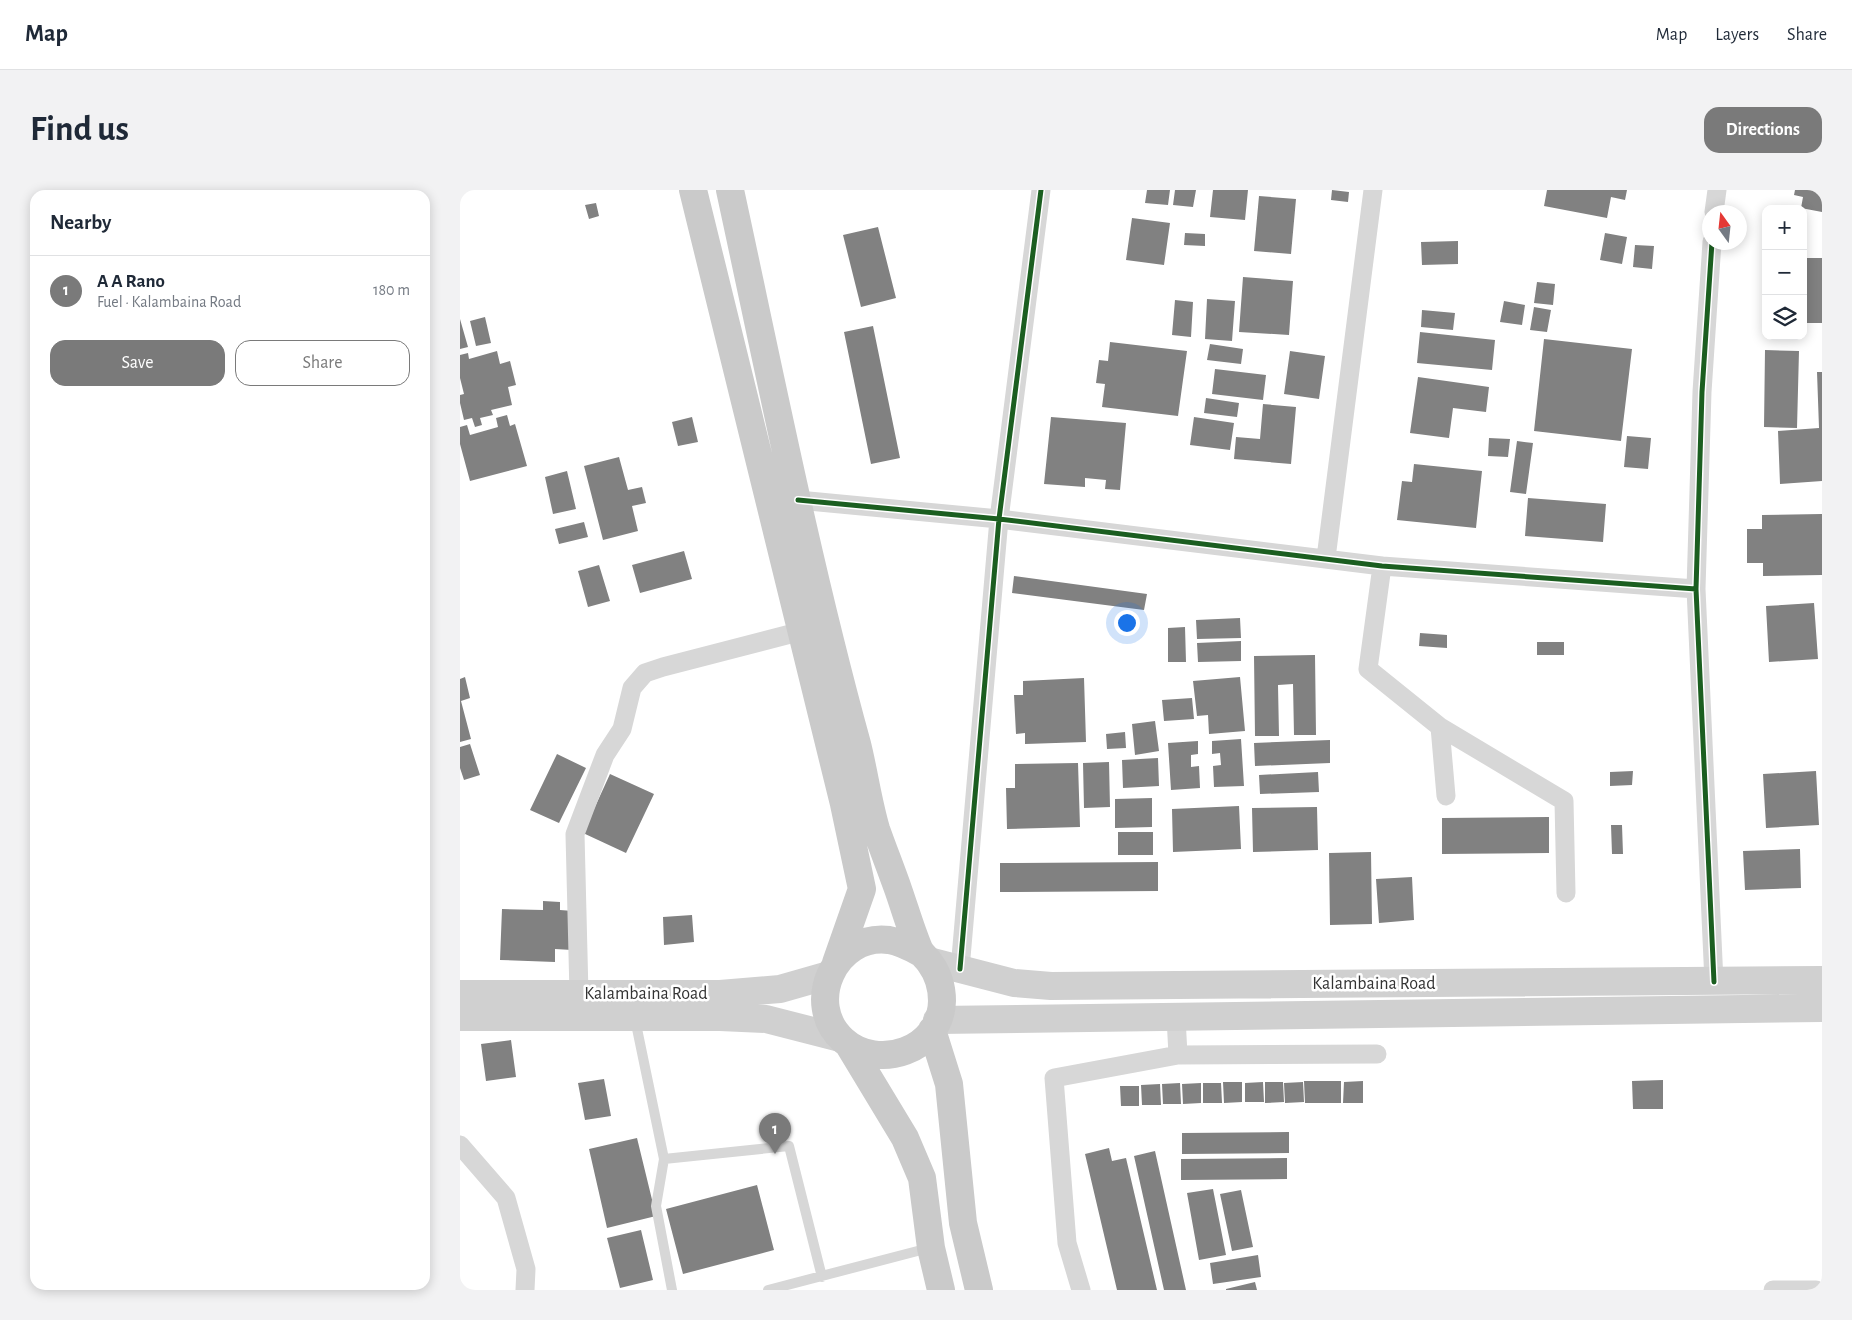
<!DOCTYPE html>
<html lang="en">
<head>
<meta charset="utf-8">
<style>
  body { margin:0; font-family:"Alegreya Sans",sans-serif; background:#f2f2f3; color:#1f2937 }
  .controls { position:absolute; right:15px; top:15px; display:grid; overflow:hidden; border-radius:10px; box-shadow:0 2px 12px #0003 }
  .controls button { width:45px; height:45px; display:grid; place-items:center; padding:0; border:0; border-bottom:1px solid #e0e1e3; background:#fff; color:#1f2937; font:25px sans-serif }
  .compass { position:absolute; left:1242px; top:15px; width:45px; height:45px; border-radius:50%; background:#fff; box-shadow:0 2px 12px #0003; rotate:345deg }
  .you { position:absolute; left:666px; top:432px; width:18px; height:18px; margin:-12px; border:4px solid #fff; border-radius:50%; background:#1a73e8; box-shadow:0 0 0 8px #1a73e833 }
  .badge { display:grid; place-items:center; width:32px; height:32px; border-radius:50%; background:#7a7a7a; color:#fff; font-size:16px; font-weight:700 }
  .pin { position:absolute; translate:-50% -41px; filter:drop-shadow(0 1px 2px #0008) }
  .pin::after { content:''; position:absolute; top:26px; width:18px; height:15px; background:inherit; clip-path:polygon(0 0,100% 0,50% 100%) }
  .list { margin:0; padding:0; list-style:none }
  h2 { display:flex; justify-content:space-between; align-items:center; height:65px; margin:0; padding:0 20px; font-size:21px }
  h2 small { font-size:16px; font-weight:400; color:#747a83 }
  .list li { display:grid; grid-template-columns:32px 1fr auto; gap:15px; align-items:center; box-sizing:border-box; height:70px; padding:0 20px; border-top:1px solid #e0e1e3 }
  .list b { display:block; font-size:19px; white-space:nowrap }
  .list p { margin:0; font-size:16px; white-space:nowrap; color:#747a83 }
  .list em { font-size:16px; font-style:normal; color:#747a83 }
  .actions { display:flex; gap:10px; padding:15px 20px }
  .actions a { flex:1; padding:11px 0; border:1px solid #7a7a7a; border-radius:15px; text-align:center; font-size:18px; color:#7a7a7a }
  .actions .main { background:#7a7a7a; color:#fff }
  .icon { flex:none; width:28px; height:28px; fill:none; stroke:currentColor; stroke-width:2; stroke-linecap:round; stroke-linejoin:round }
  .map { position:relative; flex:none; width:1362px; height:1100px; overflow:hidden; border-radius:15px }
  header { display:flex; align-items:center; gap:30px; box-sizing:border-box; height:70px; padding:0 25px; background:#fff; border-bottom:1px solid #e0e1e3 }
  header strong { font-size:24px }
  nav { display:flex; gap:28px; margin-inline-start:auto; font-size:18px }
  .intro { display:flex; align-items:center; justify-content:space-between; box-sizing:border-box; height:120px; padding:0 30px }
  h1 { margin:0; font-size:35px }
  .button { padding:12px 22px; border-radius:15px; background:#7a7a7a; color:#fff; font-size:18px; font-weight:700 }
  main { display:flex; gap:30px; padding:0 30px }
  aside { flex:1; background:#fff; border-radius:15px; box-shadow:0 2px 12px #0003 }
  .map>svg:first-child { display:block }
  .building { fill:#818181 }
  .lines { fill:none; stroke-linecap:round; stroke-linejoin:round }
  .service { stroke:#d7d7d7; stroke-width:10 }
  .minor { stroke:#d7d7d7; stroke-width:19 }
  .secondary { stroke:#d0d0d0; stroke-width:28 }
  .primary { stroke:#cacaca; stroke-width:28 }
  .cycleway-casing { stroke:#fff; stroke-width:8 }
  .cycleway { stroke:#1b5e20; stroke-width:5 }
  .labels { text-anchor:middle; dominant-baseline:central; stroke-width:5; stroke-linejoin:round; paint-order:stroke }
  .street-label { font-size:18px; fill:#333; stroke:#fff }
</style>
</head>
<body>
<header>
<strong>Map</strong>
<nav><a>Map</a><a>Layers</a><a>Share</a></nav>
</header>
<div class="intro"><h1>Find us</h1><a class="button">Directions</a></div>
<main>
<aside>
<h2>Nearby<small></small></h2>
<ul class="list">
<li><span class="badge">1</span><div><b>A A Rano</b><p>Fuel · Kalambaina Road</p></div><em>180 m</em></li>
</ul>
<div class="actions"><a class="main">Save</a><a>Share</a></div>
</aside>
<div class="map">
<svg width="1362" height="1100" viewBox="0 0 1362 1100">
  <rect width="100%" height="100%" fill="#fff"/>
  <path class="building" d="M687 0H710L708 15 685 13Z
    M715 0H736L733 17 713 15Z
    M753 0H788L785 30 750 27Z
    M872 0 889 2 888 12 871 10Z
    M1087 0H1167L1165 10 1151 7 1147 28 1084 16Z
    M1335 0H1362V22L1341 18 1343 7 1334 5Z
    M799 6 836 9 831 64 794 61Z
    M136 13 139 26 129 29 125 15Z
    M672 28 710 33 704 75 666 70Z
    M418 37 436 108 401 117 383 45Z
    M725 43 745 44V56L724 55Z
    M1145 43 1167 47 1162 74 1140 70Z
    M998 51V74L962 75 961 52Z
    M1175 55 1194 56 1192 79 1173 77Z
    M1346 68H1362V133H1346Z
    M783 87 833 91 829 145 779 142Z
    M1077 92 1095 94 1093 115 1074 113Z
    M747 109 775 111 772 151 745 149Z
    M715 110 733 112 731 147 712 145Z
    M1044 111 1065 115 1062 135 1040 132Z
    M1074 117 1091 120 1087 142 1070 140Z
    M962 120 995 123 993 140 961 137Z
    M25 127 31 153 16 156 10 131Z
    M0 129 8 157 0 159Z
    M413 136 440 268 411 274 384 142Z
    M960 142 1035 150 1032 180 957 173Z
    M1084 149 1172 159 1161 251 1074 241Z
    M650 152 727 161 718 226 642 217 645 194 636 193 639 170 648 171Z
    M750 154 783 159 781 174 747 170Z
    M1305 160 1339 161 1337 238 1304 237Z
    M37 161 40 174 50 171 56 195 48 197 52 215 31 220 33 225 20 228 22 235 15 237 12 228 4 230 0 213V205L4 204 0 188V165L8 163 9 169Z
    M830 161 865 166 859 209 824 204Z
    M755 179 806 185 803 210 752 204Z
    M1357 182H1362V291L1320 294 1318 241 1359 238Z
    M958 187 1029 197 1026 222 993 218 989 248 950 243Z
    M746 208 779 213 777 227 744 223Z
    M803 214 836 217 831 274 774 269 776 247 800 249Z
    M47 225 50 236 55 234 67 276 10 291 0 254V237L7 235 10 245 38 237 36 228Z
    M232 227 238 252 218 256 212 232Z
    M591 227 666 233 660 300 645 299 646 290 625 288V297L584 294Z
    M734 227 774 233 770 260 730 255Z
    M1167 246 1191 248 1188 279 1164 277Z
    M1029 248 1050 249 1048 267 1028 266Z
    M1057 251 1073 253 1066 304 1050 302Z
    M159 267 168 300 182 297 186 313 172 316 178 341 143 350 124 276Z
    M954 274 1022 281 1016 338 937 330 942 291 952 292Z
    M107 281 116 319 93 324 85 287Z
    M1068 308 1146 314 1143 352 1065 346Z
    M1362 324V385L1303 386V373H1287V339H1302V325Z
    M124 332 128 347 99 354 95 339Z
    M224 361 232 389 180 403 172 375Z
    M139 375 150 411 128 417 118 381Z
    M554 386 687 404 684 420 552 403Z
    M1354 413 1358 469 1309 472 1306 416Z
    M780 428 781 448 737 449 736 430Z
    M725 437 726 472H708V438Z
    M960 443 987 445V458L959 456Z
    M781 451V471L738 472 737 453Z
    M1077 452H1104V465H1077Z
    M855 465 856 545H834L833 494 818 495 819 546H795L794 466Z
    M5 487 10 508 1 511 11 549 0 552V489Z
    M780 487 785 541 749 544 748 525 737 526 733 491Z
    M624 488 626 552 565 554V543L556 544 554 505H563V491Z
    M732 508 734 529 704 531 702 510Z
    M695 531 699 561 675 565 672 534Z
    M665 542 666 558 647 559 646 544Z
    M781 549 784 596 754 597 753 576 761 575 760 563 752 564V551Z
    M870 550V573L795 576 794 553Z
    M738 551V564L731 565V577L739 576 740 598 711 600 708 553Z
    M10 554 20 585 4 590 0 578V557Z
    M97 564 126 578 99 633 70 620Z
    M698 568 699 596 663 598 662 570Z
    M649 572 650 617 624 618 623 573Z
    M618 573 620 637 547 639 546 598H555V574Z
    M1173 581 1172 595 1150 596V582Z
    M1356 581 1359 635 1306 638 1303 584Z
    M858 582 859 602 800 604 799 585Z
    M150 584 194 604 166 663 123 643Z
    M692 608V637L655 638V609Z
    M779 616 781 659 713 662 712 619Z
    M857 617 858 660 793 662 792 618Z
    M1089 627V663L982 664V628Z
    M1151 635H1162L1163 664H1152Z
    M658 642H693V665H658Z
    M1340 659 1341 698 1285 700 1283 661Z
    M911 662 912 734 870 735 869 663Z
    M698 672V701L540 702V673Z
    M952 687 954 730 919 733 916 689Z
    M83 711 100 712V720L113 721 112 760 95 759V772L40 770 42 719 83 720Z
    M232 725 234 752 204 755 203 727Z
    M51 850 56 887 26 891 21 854Z
    M144 889 151 926 125 930 118 893Z
    M1203 890V919H1173L1172 891Z
    M844 891H881V913H845Z
    M903 891V913H883L884 892Z
    M763 892H782V912L764 913Z
    M803 892 804 912H785V893Z
    M805 892H823L824 912 805 913Z
    M843 892 844 912 825 913 824 893Z
    M720 893 721 914H703L702 894Z
    M741 893V913L723 914 722 894Z
    M743 893H761L762 913H743Z
    M700 894 701 915H682L681 895Z
    M660 896H679V916H661Z
    M829 942V963L722 964V943Z
    M177 948 196 1026 147 1038 129 959Z
    M649 958 652 971 666 968 697 1100H657L625 964Z
    M695 961 726 1100H704L674 966Z
    M827 968V989L721 990V969Z
    M297 995 314 1060 223 1084 206 1019Z
    M753 999 766 1065 739 1070 727 1003Z
    M781 1000 793 1057 772 1061 760 1004Z
    M181 1040 193 1090 160 1098 147 1048Z
    M798 1065 801 1087 753 1094 750 1073Z
    M795 1092 797 1100H766V1099Z"/>
  <g class="lines">
    <path class="service" d="M175 829 204 969 196 1016 212 1100
      M204 969 329 956 362 1087
      M308 1100 469 1058"/>
    <path class="minor" d="M1254 22 1257 0
      M1252 52 1242 202 1236 399 1254 792
      M338 310 539 329 922 376 1236 399
      M866 368 913 0
      M922 376 908 479 980 537 986 606
      M980 537 1104 611 1106 703
      M500 779 539 329 581 0
      M119 804 115 644 145 565 162 539 172 498 185 483 203 477 342 441
      M718 865 917 864
      M0 955 46 1008 66 1079 65 1100
      M621 1100 607 1053 594 888 718 865 716 827
      M1313 1100H1356"/>
    <path class="secondary" d="M469 771 554 793 591 796 1362 790
      M0 804H260L320 799 369 785
      M0 827H260L306 829 380 848
      M477 830 1362 818"/>
    <path class="primary" d="M233 0 384 614 402 699 376 773
      M270 0C310 185 347 372 397 554 404 582 408 612 416 639 423 659 431 679 438 699 445 719 451 740 459 759 462 765 467 768 470 773 478 784 482 796 482 811 481 860 418 882 383 850 343 814 375 743 429 750 441 752 450 757 461 763
      M472 840 489 894 503 1033 519 1100
      M390 857 445 948 462 988 471 1058 481 1100"/>
    <defs>
      <path id="cycleway" d="M1252 52 1242 202 1236 399 1254 792
        M338 310 539 329 922 376 1236 399
        M500 779 539 329 581 0"/>
    </defs>
    <use href="#cycleway" class="cycleway-casing"/>
    <use href="#cycleway" class="cycleway"/>
  </g>
  <g class="labels">
    <g class="street-label">
      <text x="914" y="794">Kalambaina Road</text>
      <text x="186" y="804">Kalambaina Road</text>
    </g>
  </g>
</svg>
<div class="controls">
<button>+</button>
<button>−</button>
<button><svg class="icon" aria-label="layers" viewBox="0 0 24 24"><path d="M12 4l9 5-9 5-9-5zM3 14l9 5 9-5"/></svg></button>
</div>
<svg class="compass" viewBox="-18 -18 36 36"><path d="M0-13l5 13h-10z" fill="#e53935"/><path d="M0 13l5-13h-10z" fill="#747a83"/></svg>
<div class="you"></div>
<div class="pin badge" style="left:315px;top:964px">1</div>
</div>
</main>
</body>
</html>
